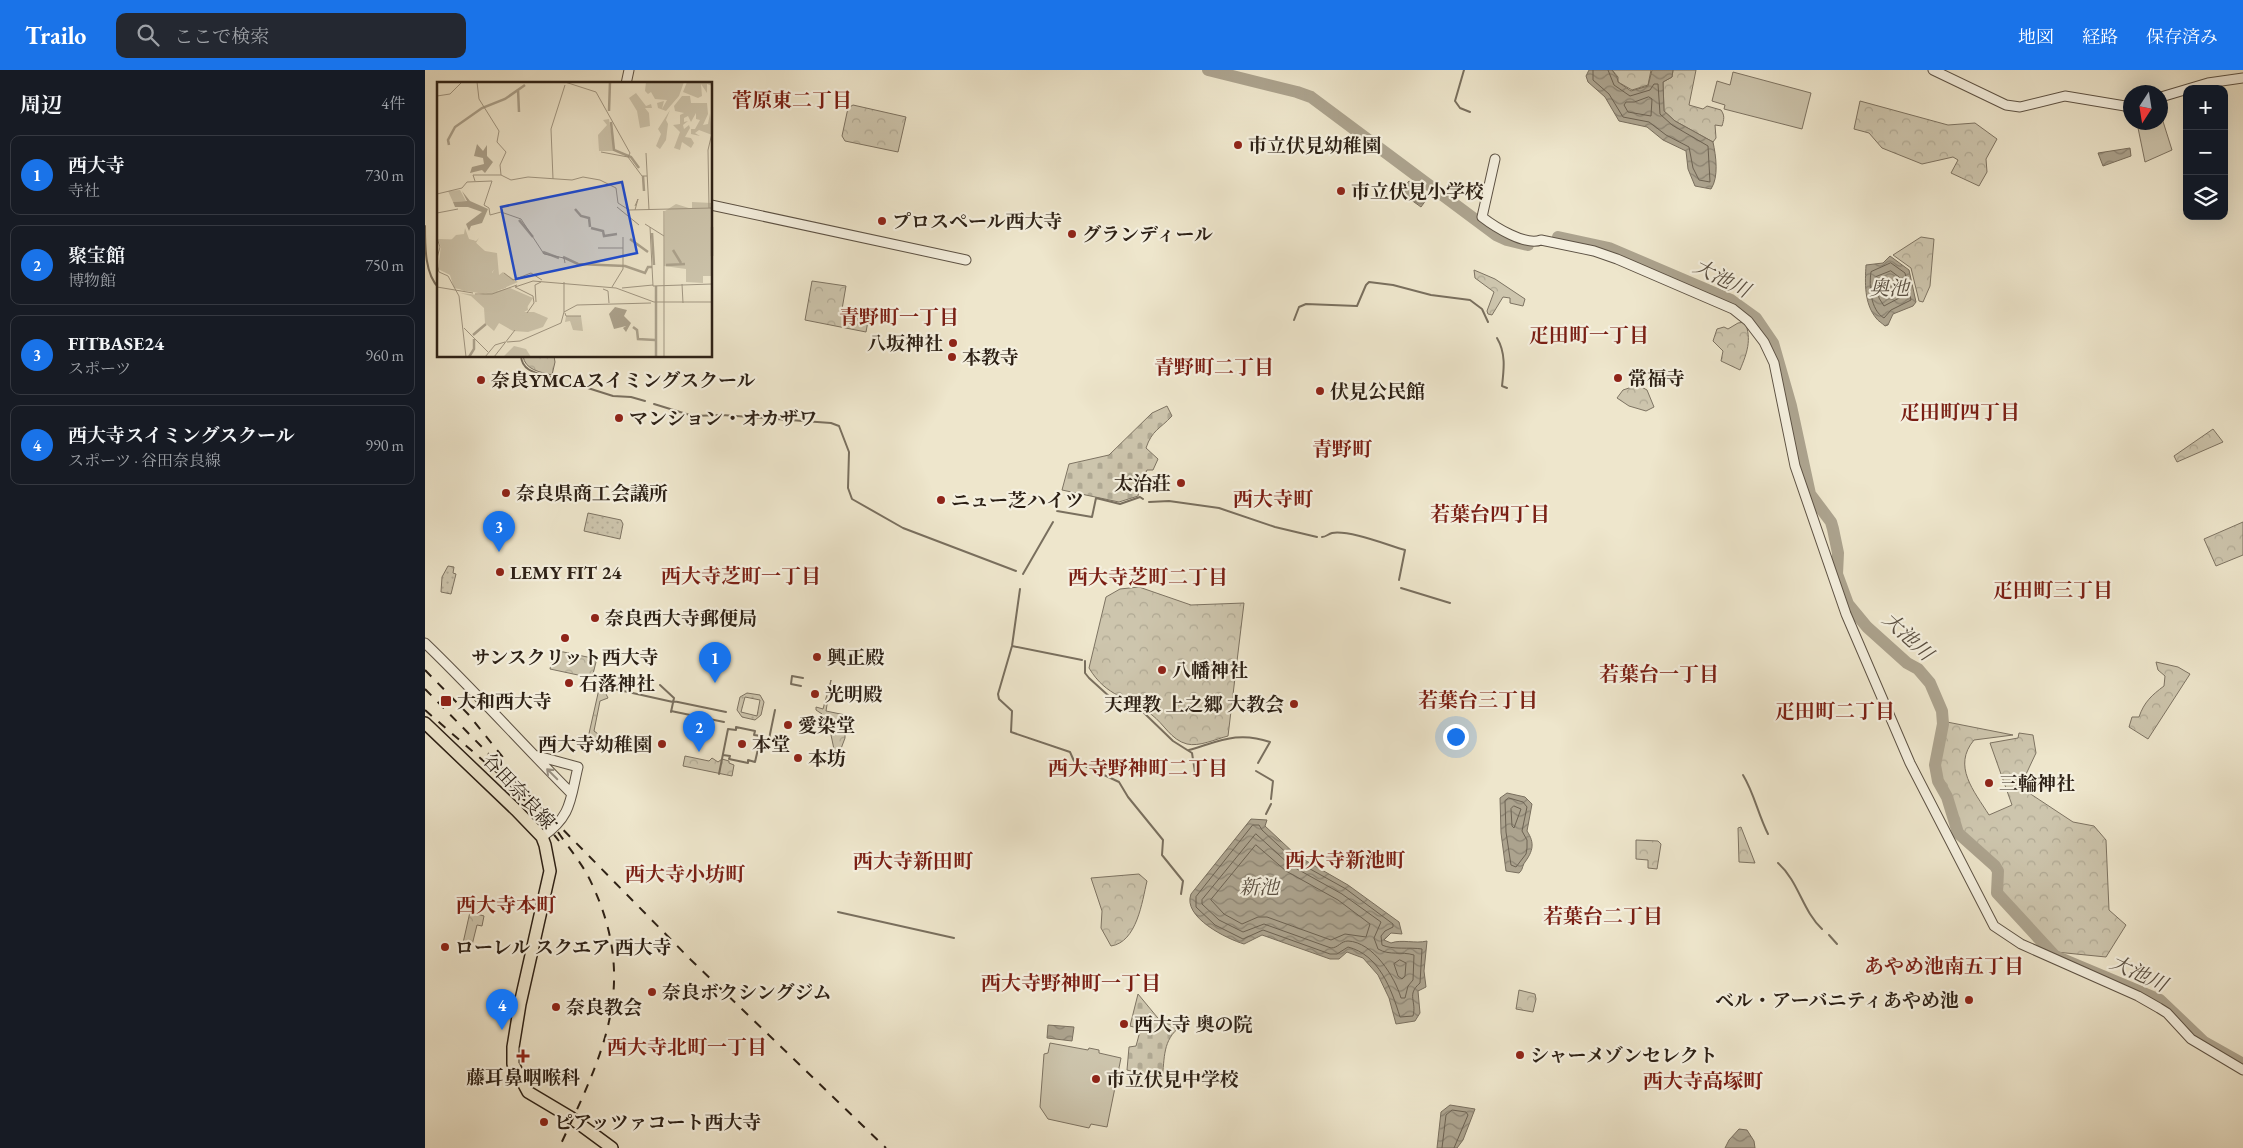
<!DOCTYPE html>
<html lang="ja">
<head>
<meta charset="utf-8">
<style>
  body { margin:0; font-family:"EB Garamond","Noto Serif JP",serif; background:#242831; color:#f1f3f6 }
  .controls { position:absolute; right:15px; top:15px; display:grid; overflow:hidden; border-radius:10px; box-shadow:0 5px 20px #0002 }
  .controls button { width:45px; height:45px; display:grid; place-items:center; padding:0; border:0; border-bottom:1px solid #363941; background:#171b24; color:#f1f3f6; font:25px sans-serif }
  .compass { position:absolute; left:1698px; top:15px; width:45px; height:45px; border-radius:50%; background:#171b24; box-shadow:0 5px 20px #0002; rotate:192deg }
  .you { position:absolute; left:1030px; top:666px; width:18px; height:18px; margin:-12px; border:4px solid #fff; border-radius:50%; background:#1a73e8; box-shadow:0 0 0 8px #1a73e833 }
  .badge { display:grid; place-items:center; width:32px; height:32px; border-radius:50%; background:#1a73e8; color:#fff; font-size:16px; font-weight:700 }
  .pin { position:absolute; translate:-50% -41px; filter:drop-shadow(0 1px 2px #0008) }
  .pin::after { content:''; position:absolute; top:26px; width:18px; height:15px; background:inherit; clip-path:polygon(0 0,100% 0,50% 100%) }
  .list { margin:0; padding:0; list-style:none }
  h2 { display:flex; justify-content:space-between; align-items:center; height:65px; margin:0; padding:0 20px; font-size:21px }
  h2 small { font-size:16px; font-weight:400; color:#9ea1a6 }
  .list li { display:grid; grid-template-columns:32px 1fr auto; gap:15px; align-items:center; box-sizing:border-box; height:80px; margin:0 10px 10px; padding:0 10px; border:1px solid #363941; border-radius:10px }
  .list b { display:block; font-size:19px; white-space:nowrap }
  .list p { margin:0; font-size:16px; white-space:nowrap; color:#9ea1a6 }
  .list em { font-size:16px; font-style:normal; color:#9ea1a6 }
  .icon { flex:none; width:28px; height:28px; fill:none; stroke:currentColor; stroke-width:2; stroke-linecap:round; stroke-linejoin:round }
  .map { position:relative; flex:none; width:1818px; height:1078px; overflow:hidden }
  header { display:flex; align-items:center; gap:30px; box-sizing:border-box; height:70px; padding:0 25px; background:#1a73e8; color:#fff }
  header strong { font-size:24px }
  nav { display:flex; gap:28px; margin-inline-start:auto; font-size:18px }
  .search { width:350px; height:45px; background:#242831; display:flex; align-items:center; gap:12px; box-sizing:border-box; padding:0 18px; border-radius:10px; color:#9ea1a6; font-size:19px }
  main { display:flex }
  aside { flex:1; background:#171b24 }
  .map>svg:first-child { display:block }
  .grass { fill:url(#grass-dots); stroke:#7d7362; fill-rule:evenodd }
  .forest { fill:url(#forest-crowns); stroke:#7d7362 }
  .cemetery { fill:url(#cemetery-stones); stroke:#7d7362 }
  .garden { fill:#cdc5ad; stroke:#7d7362 }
  .water { fill:url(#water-waves); stroke:#796f5e }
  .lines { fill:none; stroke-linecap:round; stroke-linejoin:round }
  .shore { stroke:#6c6252; stroke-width:1 }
  .stream { stroke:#796f5e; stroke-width:2 }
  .river { stroke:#aca38e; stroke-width:12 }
  .minor-casing { stroke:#5d5244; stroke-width:11 }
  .major-casing { stroke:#2d2116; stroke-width:14 }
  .minor { stroke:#f4efde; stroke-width:9 }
  .major { stroke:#eee6cc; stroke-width:11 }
  .rail { stroke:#2d2116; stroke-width:2; stroke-dasharray:9 9; stroke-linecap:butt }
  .oneway { stroke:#9a9284 }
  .poi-dot { fill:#8f2418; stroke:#f4efde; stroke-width:2 }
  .labels { text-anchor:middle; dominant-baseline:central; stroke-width:4.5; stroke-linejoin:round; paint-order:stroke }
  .poi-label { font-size:19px; font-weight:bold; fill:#2d2116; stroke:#f4efde; text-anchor:start }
  .street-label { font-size:19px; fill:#2d2116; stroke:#f4efde }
  .neighbourhood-label { font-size:20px; font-weight:bold; fill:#7a1f14; stroke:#f4efde }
  .water-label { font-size:20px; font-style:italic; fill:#594e40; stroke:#f4efde }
  .inset-river { fill:none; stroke:#aca38e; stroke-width:2.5 }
  .inset-road { fill:none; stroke:#a19783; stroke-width:1 }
  .view { fill:#1d4ed8; fill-opacity:0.15; stroke:#1d4ed8; stroke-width:2.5 }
  .inset-edge { fill:none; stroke:#2d2116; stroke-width:2.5 }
</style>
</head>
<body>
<header>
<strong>Trailo</strong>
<div class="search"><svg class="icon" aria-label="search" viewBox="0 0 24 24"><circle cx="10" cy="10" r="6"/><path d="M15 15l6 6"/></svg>ここで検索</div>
<nav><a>地図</a><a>経路</a><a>保存済み</a></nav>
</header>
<main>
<aside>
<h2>周辺<small>4件</small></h2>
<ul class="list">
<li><span class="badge">1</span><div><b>西大寺</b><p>寺社</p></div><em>730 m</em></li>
<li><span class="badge">2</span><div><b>聚宝館</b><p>博物館</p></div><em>750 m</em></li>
<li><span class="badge">3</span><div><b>FITBASE24</b><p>スポーツ</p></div><em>960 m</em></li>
<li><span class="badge">4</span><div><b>西大寺スイミングスクール</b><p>スポーツ · 谷田奈良線</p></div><em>990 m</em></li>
</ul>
</aside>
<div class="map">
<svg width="1818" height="1078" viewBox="0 0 1818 1078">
  <defs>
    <pattern id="grass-dots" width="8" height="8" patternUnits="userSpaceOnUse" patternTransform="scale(1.25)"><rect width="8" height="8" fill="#cdc5ad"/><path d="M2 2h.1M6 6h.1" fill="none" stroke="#b0a994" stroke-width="1.8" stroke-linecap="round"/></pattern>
    <pattern id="forest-crowns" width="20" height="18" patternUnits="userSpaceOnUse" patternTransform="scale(1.25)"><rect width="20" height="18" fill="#cdc5ad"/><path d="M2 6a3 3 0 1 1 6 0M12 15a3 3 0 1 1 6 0" fill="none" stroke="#b0a994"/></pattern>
    <pattern id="cemetery-stones" width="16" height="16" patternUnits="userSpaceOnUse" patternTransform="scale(1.25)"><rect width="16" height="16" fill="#cdc5ad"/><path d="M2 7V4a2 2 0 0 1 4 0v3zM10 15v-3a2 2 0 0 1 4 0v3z" fill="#b0a994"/></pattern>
    <pattern id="water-waves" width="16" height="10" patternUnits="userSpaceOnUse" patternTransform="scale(1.25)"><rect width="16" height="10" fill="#aca38e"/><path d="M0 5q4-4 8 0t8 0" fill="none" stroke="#8c8473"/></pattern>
  </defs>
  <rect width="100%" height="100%" fill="#eee6cc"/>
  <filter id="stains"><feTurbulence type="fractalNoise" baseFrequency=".004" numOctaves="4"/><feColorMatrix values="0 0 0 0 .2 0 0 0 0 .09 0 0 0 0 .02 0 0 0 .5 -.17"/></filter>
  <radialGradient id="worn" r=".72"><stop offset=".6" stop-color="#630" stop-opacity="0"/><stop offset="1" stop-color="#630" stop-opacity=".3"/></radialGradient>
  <path class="grass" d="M163 443 196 450 198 454 195 469 159 461Z
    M23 496 29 497 28 503 31 504 26 524 16 522 17 507Z
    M322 623 335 625 339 632 336 645 330 650 317 647 312 640 315 627ZM320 627 335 630 332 646 316 642Z"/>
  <path class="forest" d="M1187 0H1226L1223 15 1207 20 1193 12V7Z
    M1248 0H1271L1264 35 1278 39 1282 36 1296 40C1300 46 1299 49 1297 56L1290 55 1291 68 1288 72 1250 51 1239 41 1238 12 1247 7Z
    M1435 31 1523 55 1550 53 1572 69 1561 89 1562 102 1554 116 1526 103 1533 90 1528 87 1497 94 1457 78 1444 63 1429 59Z
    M428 35 481 47 473 82 420 71 417 66 423 38Z
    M1496 167 1509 169 1505 216 1498 232 1494 231 1486 198 1468 185Z
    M1049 200 1070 209 1100 229 1098 236 1085 233V228L1078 227 1067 245 1063 244 1062 241 1069 222 1050 208Z
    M387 211 421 216 416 245 443 251 441 262 380 250Z
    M1320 252C1327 270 1322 283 1315 300L1296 291 1298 281 1288 271 1292 259 1299 257 1303 259 1313 253Z
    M98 286H129L130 292 127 305C115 302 100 300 98 286Z
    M1213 315 1222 320 1229 337 1221 341 1204 336 1192 328 1198 320Z
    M1788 359 1798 372 1752 392 1749 386Z
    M1818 452V485L1791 496 1779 469Z
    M714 517 766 535 819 533 803 666C791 669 774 677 762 674 746 670 739 654 727 645 703 626 682 628 664 598L681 527 695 519Z
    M129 580 167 588 171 592 167 608 125 599Z
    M1731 592 1753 597 1765 604 1723 669 1704 657 1707 647H1714C1719 632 1727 625 1739 616L1740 606 1733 600Z
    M406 610 401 641 425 646 420 653V668L414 684V694L408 695 409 688 406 683 410 684 406 665 408 657 401 655 397 659 394 652 398 649 397 644 391 640V637L398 639Z
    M174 619 180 622 183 628 175 631 169 661 176 666 165 669 163 668Z
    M1522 652 1588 665 1549 670C1527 696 1549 721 1564 745L1587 735 1565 673 1593 668 1594 663 1608 665 1611 683 1595 717 1648 752 1669 756 1681 770 1684 840 1701 855 1681 887 1631 882 1577 824 1573 795 1535 761 1514 698Z
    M260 686 284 691 287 688 293 692 297 689 304 691V693L309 695 307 706 258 696Z
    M1316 757 1330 793 1314 792 1313 758Z
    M1211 770 1233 771 1236 774 1232 799 1223 798V790L1211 789Z
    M714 804 722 811C717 832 712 872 686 876L676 858 677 841 666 808Z
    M45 842 59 846 57 856 52 855 47 875 38 873Z
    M1094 920 1110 924 1111 929 1108 942 1091 939Z"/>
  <path class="cemetery" d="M742 336 747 346C735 359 727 360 721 378L733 389 728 400H722L716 412 713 426 694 432 637 420 644 394 684 385 727 343Z
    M713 924 737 953 756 956C737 970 740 988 737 1009L702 1000 704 977 711 976 714 965 712 958 705 956Z"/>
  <path class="garden" d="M1308 2 1386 23 1377 59 1299 39 1300 35 1287 31 1292 11 1305 15Z
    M1736 45 1747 80 1720 92 1712 53 1736 52Z
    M625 973 663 980 664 978 674 980V983L696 988 682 1057 666 1054 664 1058 623 1049 615 1037 619 984 623 983Z"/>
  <path class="water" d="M1164 0H1187L1192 7 1193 12 1206 21 1223 16 1227 0H1248L1247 7 1238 12 1239 41 1250 51 1288 72C1291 86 1294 107 1286 119L1270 116 1263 99 1261 81 1238 70 1222 57 1194 51 1180 27 1163 12 1161 6Z
    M1705 78 1706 86 1678 96 1673 83Z
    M984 111 1004 126 996 137 975 122Z
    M1465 186 1484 200 1491 232 1488 236 1468 244 1463 255 1460 256C1457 253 1453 251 1451 248 1439 233 1440 213 1441 195L1458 193Z
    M1082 723 1100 727 1107 734 1102 761C1110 773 1108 781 1100 792 1097 796 1098 800 1094 803L1081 801 1076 763 1075 728Z
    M826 749 842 750 840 756 871 785 923 815 974 852 977 864 966 863 959 870 966 873C977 869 990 874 1002 871L999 901 1001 917 993 921 995 943 990 951 971 954 964 928 953 905 938 888 922 882 914 889H905L837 865 819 874C802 869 757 847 766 824Z
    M623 955 649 957 647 971 622 968Z
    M1025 1035 1050 1039 1038 1070 1032 1078H1012L1016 1042Z
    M1314 1059 1322 1060 1329 1071 1330 1078H1300L1304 1070Z"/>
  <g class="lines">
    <path class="shore" d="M1168 0V10L1184 24 1198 47 1224 52 1241 65 1264 77 1268 98 1274 110 1285 112 1283 76 1247 55 1235 44 1233 14H1229L1225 20 1205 26 1189 15 1183 0
      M1224 27 1227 29 1226 46 1203 42 1199 35 1201 32H1209Z
      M1466 193 1480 203 1486 230 1466 240 1459 248C1445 240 1444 215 1446 202Z
      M1466 201 1474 207 1478 226 1459 236 1454 228 1451 207Z
      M1084 728 1098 732 1102 737 1097 761 1102 770V778L1101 784 1091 797 1086 795 1081 762 1080 731Z
      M1089 736 1096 739 1089 758 1087 756 1086 739Z
      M828 755H834L837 760 869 790 921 819 968 854V857L960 861 956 866 957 875C967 880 985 877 997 879L995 913C981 925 992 931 988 946L975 947C966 918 954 885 923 877L912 884H905L838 860 818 869 790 855 771 837V827Z
      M831 764 865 795 917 824 956 852 949 868 953 879C965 886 976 881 989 885L988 910 983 916 980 928H976C970 907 948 872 923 871 916 871 913 878 906 878L839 854 818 862 794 850 777 834V830Z
      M831 775 861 801 913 830 945 854 941 867 920 864 906 870 842 847H833L817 854 799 844 786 830Z
      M975 890 981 893 980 906 977 909 973 906 969 894Z
      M1017 1078 1021 1045 1027 1040 1041 1042 1043 1045 1029 1078"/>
    <path class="stream" d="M1039 0 1030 31 1035 38 1045 42
      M0 156C0 177 0 205 14 218
      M869 250 874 237 881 234 932 236 941 215 944 212 968 215 1006 225 1045 230 1057 239 1063 252
      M1072 268C1081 283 1079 299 1077 316L1082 318
      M96 286C97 302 113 303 126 307
      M147 313 188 326 206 327 220 331
      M229 334 268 346 297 345 406 353 414 356 424 382 423 418 427 429 478 458 591 501
      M724 432 744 431 794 438 850 457 892 467
      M632 441 667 447 671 428 695 434 715 427 718 429
      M897 467C901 467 903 464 907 463 925 460 962 475 980 480L974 510
      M598 504 628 452
      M976 518 1025 533
      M595 519 587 576 573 624 574 629 587 641 586 662 645 682 649 691 694 712 703 727 738 770 737 785 758 811 756 824
      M587 576 657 590
      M660 591V603L664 608 686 628 718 642 748 671 767 683 770 702
      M178 605 194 608
      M181 605 176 616 248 632
      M235 615 249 628 246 642
      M376 616 366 614 367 606 378 608
      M248 631 301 642
      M246 641 299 652
      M344 669 350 640
      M764 680C795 671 813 661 845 672L833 693
      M831 701 848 711 846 729
      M294 704 303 659 311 660V657L330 661 329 665 336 666 330 692 323 690V693L304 689 305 686 298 685
      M1318 705C1329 723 1333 744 1343 764
      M841 744 846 734
      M1353 793C1374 812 1377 840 1397 859
      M413 842 529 868
      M1404 865 1412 874"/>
    <path class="river" d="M783 0 872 22 886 27 1071 165 1082 170 1103 175
      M1133 167 1184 178 1306 230 1331 248 1348 273 1366 336 1385 424 1406 452 1408 459 1413 483 1412 504 1423 534 1442 557 1482 593 1493 599 1505 613 1517 641 1518 654 1510 695 1513 711 1522 727 1533 763 1570 796 1573 801 1572 823 1630 886 1735 930 1779 972 1818 994"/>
    <defs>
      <path id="minor" d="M1508 0 1581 35 1595 37 1640 26 1706 37
        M201 14 204 0
        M1736 27 1783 13 1818 8
        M1070 89 1057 147C1070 157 1100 176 1116 170L1169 181 1192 189 1308 239 1323 251 1339 272 1349 293 1370 396 1421 544 1485 693 1569 856 1596 874 1713 926 1734 938 1742 943 1766 969 1818 1000
        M286 135 541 190
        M0 573C51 622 97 674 146 723
        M109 685 153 697C145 730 147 746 117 767"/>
      <path id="major" d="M0 653 91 740 117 767 120 775 125 801 95 934 88 977V994L103 1022 145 1047 187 1078"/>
    </defs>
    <use href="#minor" class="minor-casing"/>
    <use href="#major" class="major-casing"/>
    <use href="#minor" class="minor"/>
    <use href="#major" class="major"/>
    <path class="rail" d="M0 600 43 644 80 690
      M0 619 266 890 461 1078
      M0 640 77 707 112 743 134 771
      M133 762C143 777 155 791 163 806 216 911 179 982 134 1078"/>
  </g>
  <defs><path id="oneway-shaft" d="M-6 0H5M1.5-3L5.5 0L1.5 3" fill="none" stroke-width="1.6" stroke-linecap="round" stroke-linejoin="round" transform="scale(1.25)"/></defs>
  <use class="oneway" href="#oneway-shaft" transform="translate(127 704) rotate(-135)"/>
  <g class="poi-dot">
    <circle cx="813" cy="75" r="5"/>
    <circle cx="916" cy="121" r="5"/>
    <circle cx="457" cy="151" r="5"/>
    <circle cx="647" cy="164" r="5"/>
    <circle cx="528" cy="273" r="5"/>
    <circle cx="527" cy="287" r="5"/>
    <circle cx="1193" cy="308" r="5"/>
    <circle cx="56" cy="310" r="5"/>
    <circle cx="895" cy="321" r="5"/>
    <circle cx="194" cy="348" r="5"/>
    <circle cx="756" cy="413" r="5"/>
    <circle cx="81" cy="423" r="5"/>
    <circle cx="516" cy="430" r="5"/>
    <circle cx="75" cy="502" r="5"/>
    <circle cx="170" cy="548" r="5"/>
    <circle cx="140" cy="568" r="5"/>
    <circle cx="392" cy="587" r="5"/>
    <circle cx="737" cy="600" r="5"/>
    <circle cx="144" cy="613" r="5"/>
    <circle cx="390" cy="624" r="5"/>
    <rect x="15" y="625" width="12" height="12" rx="2.5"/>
    <circle cx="869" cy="634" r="5"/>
    <circle cx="363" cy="655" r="5"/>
    <circle cx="237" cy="674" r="5"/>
    <circle cx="317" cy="674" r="5"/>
    <circle cx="373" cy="688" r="5"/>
    <circle cx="1564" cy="713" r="5"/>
    <circle cx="20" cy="877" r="5"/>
    <circle cx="227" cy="922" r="5"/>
    <circle cx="1544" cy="930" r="5"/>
    <circle cx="131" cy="937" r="5"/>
    <circle cx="699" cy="954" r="5"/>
    <circle cx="1095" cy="985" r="5"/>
    <path d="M95.5 978.5h5v5h5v5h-5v5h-5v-5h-5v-5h5z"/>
    <circle cx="671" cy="1009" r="5"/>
    <circle cx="119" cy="1052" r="5"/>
  </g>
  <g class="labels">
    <g class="poi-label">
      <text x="823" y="75">市立伏見幼稚園</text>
      <text x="926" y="121">市立伏見小学校</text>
      <text x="467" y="151">プロスペール西大寺</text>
      <text x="657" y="164">グランディール</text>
      <text x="518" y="273" text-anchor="end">八坂神社</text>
      <text x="537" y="287">本教寺</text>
      <text x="1203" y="308">常福寺</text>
      <text x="66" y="310">奈良YMCAスイミングスクール</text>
      <text x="905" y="321">伏見公民館</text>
      <text x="204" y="348">マンション・オカザワ</text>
      <text x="746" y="413" text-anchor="end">太治荘</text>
      <text x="91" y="423">奈良県商工会議所</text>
      <text x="526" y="430">ニュー芝ハイツ</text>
      <text x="85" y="502">LEMY FIT 24</text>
      <text x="180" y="548">奈良西大寺郵便局</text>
      <text x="140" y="587" text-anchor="middle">サンスクリット西大寺</text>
      <text x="402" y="587">興正殿</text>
      <text x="747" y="600">八幡神社</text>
      <text x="154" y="613">石落神社</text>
      <text x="400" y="624">光明殿</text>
      <text x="32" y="631">大和西大寺</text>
      <text x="859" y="634" text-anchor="end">天理教 上之郷 大教会</text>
      <text x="373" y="655">愛染堂</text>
      <text x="227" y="674" text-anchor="end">西大寺幼稚園</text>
      <text x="327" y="674">本堂</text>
      <text x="383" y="688">本坊</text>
      <text x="1574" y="713">三輪神社</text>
      <text x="30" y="877">ローレル スクエア 西大寺</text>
      <text x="237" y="922">奈良ボクシングジム</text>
      <text x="1534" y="930" text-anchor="end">ベル・アーバニティあやめ池</text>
      <text x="141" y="937">奈良教会</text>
      <text x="709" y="954">西大寺 奥の院</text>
      <text x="1105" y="985">シャーメゾンセレクト</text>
      <text x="98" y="1007" text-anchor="middle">藤耳鼻咽喉科</text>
      <text x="681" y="1009">市立伏見中学校</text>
      <text x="129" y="1052">ピアッツァコート西大寺</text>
    </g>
    <g class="street-label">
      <text transform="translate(94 721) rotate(47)">谷田奈良線</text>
    </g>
    <g class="neighbourhood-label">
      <text x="367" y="30">菅原東二丁目</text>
      <text x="474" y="247">青野町一丁目</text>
      <text x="1164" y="265">疋田町一丁目</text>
      <text x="789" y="297">青野町二丁目</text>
      <text x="1535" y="342">疋田町四丁目</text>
      <text x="917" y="379">青野町</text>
      <text x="848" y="429">西大寺町</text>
      <text x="1065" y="444">若葉台四丁目</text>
      <text x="316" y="506">西大寺芝町一丁目</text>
      <text x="723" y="507">西大寺芝町二丁目</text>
      <text x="1628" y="520">疋田町三丁目</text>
      <text x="1234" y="604">若葉台一丁目</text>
      <text x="1053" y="630">若葉台三丁目</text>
      <text x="1410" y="641">疋田町二丁目</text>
      <text x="713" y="698">西大寺野神町二丁目</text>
      <text x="920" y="790">西大寺新池町</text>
      <text x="488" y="791">西大寺新田町</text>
      <text x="260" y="804">西大寺小坊町</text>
      <text x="81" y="835">西大寺本町</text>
      <text x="1178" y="846">若葉台二丁目</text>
      <text x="1519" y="896">あやめ池南五丁目</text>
      <text x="646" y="913">西大寺野神町一丁目</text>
      <text x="262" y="977">西大寺北町一丁目</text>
      <text x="1278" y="1011">西大寺高塚町</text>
    </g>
    <g class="water-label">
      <text transform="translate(1297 208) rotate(27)">大池川</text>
      <text x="1464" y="218">奥池</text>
      <text transform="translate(1483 566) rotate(43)">大池川</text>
      <text x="834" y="817">新池</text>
      <text transform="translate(1714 903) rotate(25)">大池川</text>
    </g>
  </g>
  <g transform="translate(12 12)">
    <rect width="275" height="275" fill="#eee6cc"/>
    <path d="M1 157 36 158 50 172 60 176V185L55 190 57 197 67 194 70 196 69 206 46 212 17 206 13 193 1 187 4 165ZM73 206 96 216 87 230H97L111 236 106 245 91 250 76 249 62 241 57 249 48 241 47 226 34 214 23 211 42 213ZM129 234H144L146 249 136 248 133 239 128 240Z" fill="#cdc5ad"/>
    <path d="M209 0H247L242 14 229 29 221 26 220 21 227 19 225 27 230 18 218 17 214 10 211 12 208 9ZM250 0H275V4L270 2V11L264 2 265 14 261 16 246 10ZM199 11 209 24 214 22 215 26H208L212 31 213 44 203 46 200 29 192 16ZM245 14H253L254 21H270L271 32 266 43 271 42 273 31 275 53 262 48 258 51 263 54 254 52V47H258L263 38 259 37V31L254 40 251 34 247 36V40L251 39 246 43 247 47 252 43 253 46 248 55 254 56 257 61 254 66 245 60 243 68 237 66 243 50 236 43 243 42V33L247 31 238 29 237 24ZM233 28 229 38 231 42 229 58 223 67 219 64 224 52 221 47ZM23 108 29 119 16 120 11 109ZM255 120 275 121V194H266V201L249 200V187L227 184 228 129 239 122 255 127ZM28 146 32 157 39 159 42 156 39 161 48 169 60 171 62 193 66 190 81 200 55 211 27 209 17 204 13 192 2 187 4 165 1 157 13 159 19 153 27 152ZM17 158 16 165 21 164 19 177 17 167V182L12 175ZM12 180 14 181 15 188 29 209 8 188ZM54 182 58 186 53 195 50 196 42 205 41 208 50 199 64 197 60 199 61 206 58 205 55 210 52 203 46 211 36 208ZM52 215 72 216 83 225 90 221 91 228 87 230 104 233 76 234 66 223ZM77 264 89 267 94 275H66Z" fill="#cdc5ad" fill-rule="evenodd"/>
    <path d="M172 37 177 69H162L161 53 170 43 166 38Z" fill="#cdc5ad"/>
    <path d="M40 62 46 69 50 63V74L56 80 48 91 45 88 33 91 35 85 47 82 46 76 37 74ZM25 109 33 119 51 127 45 141 34 144 32 149 29 142 45 130 31 125H18L16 120 30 119ZM178 225 190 228 187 234 194 241 189 250 186 246 189 244 177 247 172 232Z" fill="#aca38e"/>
    <path class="inset-river" d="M81 7 82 30M172 29 173 0M174 40 177 68 194 75 202 86M12 63 11 58 18 45 45 26 68 17 88 3M206 94 207 109M138 127 144 134 152 136 153 145M82 138 96 155M275 145V174M154 146 166 149 167 154 180 152M215 151 217 183M193 157 211 170M236 168 244 181M106 170 122 176M126 175 141 182 188 184 208 191 211 185H215M229 183 248 182M219 204V275M196 245 200 248 201 257 218 258M36 253 49 242M32 275 37 267V257"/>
    <path class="inset-road" d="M128 0 159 10 193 71 191 75 205 94H210M0 14 13 12 25 0M164 70 191 75M209 71 212 128M64 93 74 98 91 95 135 98 146 95 163 98 179 106 181 121 192 128 275 126M116 97 114 47 128 3M38 99 36 93H64L63 83 69 70 60 60 62 49 42 17 40 0M0 112 25 106 30 100 55 99 47 123 52 126 53 133 64 130 84 137 107 172 127 176 128 181M180 125 202 143M272 126 271 68 275 51V20M198 128 201 117 198 124M227 129V275M0 131 21 127M208 142 227 154M213 145 216 204 275 202M0 156 3 165 0 176M161 166H186M0 183 2 190 11 194 22 214 29 275M67 191 76 198 94 191 105 198M245 202 246 221M0 205 36 211M175 205 186 187V155M185 206 216 203M166 207 171 209 172 221M38 212H55L80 203M99 220 98 203 104 200M127 230V200M90 231 97 221 96 214 78 205 96 199 179 206 217 220H275M128 231 129 234H144M27 246 51 270M70 260 83 259 124 241 127 230 140 223 214 221M48 275 58 263 68 260M57 275 78 248"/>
    <path class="view" d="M185 100 200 171 79 197 64 125Z"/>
    <rect width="275" height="275" class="inset-edge"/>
  </g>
  <rect width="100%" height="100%" filter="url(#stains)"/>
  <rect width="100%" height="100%" fill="url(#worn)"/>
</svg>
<div class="controls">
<button>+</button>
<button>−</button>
<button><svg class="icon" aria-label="layers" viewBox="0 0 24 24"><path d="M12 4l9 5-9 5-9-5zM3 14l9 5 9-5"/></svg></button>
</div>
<svg class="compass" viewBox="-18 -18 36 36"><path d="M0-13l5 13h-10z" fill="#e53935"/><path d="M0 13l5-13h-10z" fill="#9ea1a6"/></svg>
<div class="you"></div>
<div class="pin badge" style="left:290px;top:613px">1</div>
<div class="pin badge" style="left:274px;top:682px">2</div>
<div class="pin badge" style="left:74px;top:482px">3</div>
<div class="pin badge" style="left:77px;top:960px">4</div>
</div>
</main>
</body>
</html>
